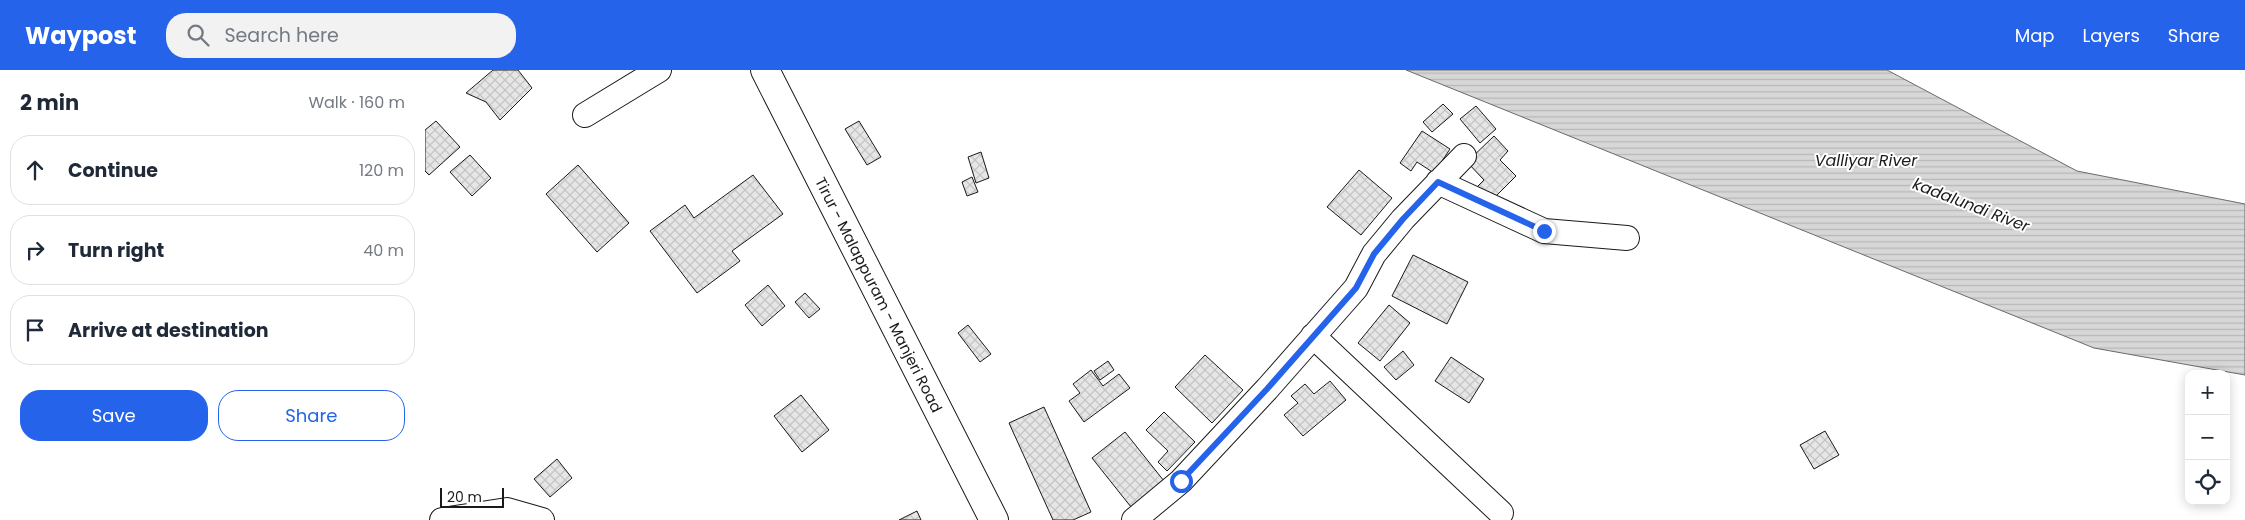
<!DOCTYPE html>
<html lang="en">
<head>
<meta charset="utf-8">
<style>
  body { margin:0; font-family:Poppins,sans-serif; background:#f2f2f3; color:#1f2937 }
  .controls { position:absolute; right:15px; bottom:15px; display:grid; overflow:hidden; border-radius:10px; box-shadow:0 2px 12px #0003 }
  .controls button { width:45px; height:45px; display:grid; place-items:center; padding:0; border:0; border-bottom:1px solid #e0e1e3; background:#fff; color:#1f2937; font:25px sans-serif }
  .scale { position:absolute; left:15px; bottom:12px; width:64px; box-sizing:border-box; padding-left:5px; border:2px solid #1a1a1a; border-top:0; font-size:14px; line-height:18px; white-space:nowrap; color:#1a1a1a; -webkit-text-stroke:4px #fff; paint-order:stroke }
  .stop { position:absolute; width:15px; height:15px; margin:-11px; border:4px solid #2563eb; border-radius:50%; background:#fff }
  .stop.end { background:#2563eb; border-color:#fff; box-shadow:0 1px 5px #0008 }
  .list { margin:0; padding:0; list-style:none }
  h2 { display:flex; justify-content:space-between; align-items:center; height:65px; margin:0; padding:0 20px; font-size:21px }
  h2 small { font-size:16px; font-weight:400; color:#747a83 }
  .list li { display:grid; grid-template-columns:32px 1fr auto; gap:15px; align-items:center; box-sizing:border-box; height:70px; margin:0 10px 10px; padding:0 10px; border:1px solid #e0e1e3; border-radius:20px }
  .list b { display:block; font-size:19px; white-space:nowrap }
  .list em { font-size:16px; font-style:normal; color:#747a83 }
  .actions { display:flex; gap:10px; padding:15px 20px }
  .actions a { flex:1; padding:11px 0; border:1px solid #2563eb; border-radius:20px; text-align:center; font-size:18px; color:#2563eb }
  .actions .main { background:#2563eb; color:#fff }
  .icon { flex:none; width:28px; height:28px; fill:none; stroke:currentColor; stroke-width:2; stroke-linecap:round; stroke-linejoin:round }
  .map { position:relative; flex:none; width:1820px; height:450px; overflow:hidden }
  header { display:flex; align-items:center; gap:30px; box-sizing:border-box; height:70px; padding:0 25px; background:#2563eb; color:#fff }
  header strong { font-size:24px }
  nav { display:flex; gap:28px; margin-inline-start:auto; font-size:18px }
  .search { width:350px; height:45px; background:#f2f2f3; display:flex; align-items:center; gap:12px; box-sizing:border-box; padding:0 18px; border-radius:20px; color:#747a83; font-size:19px }
  main { display:flex }
  aside { flex:1; background:#fff }
  .map>svg:first-child { display:block }
  .water { fill:url(#water-rules); stroke:#6a6a6a }
  .building { fill:url(#building-cross-hatch); stroke:#1a1a1a }
  .lines { fill:none; stroke-linecap:round; stroke-linejoin:round }
  .minor-casing { stroke:#1a1a1a; stroke-width:26 }
  .major-casing { stroke:#1a1a1a; stroke-width:30 }
  .minor { stroke:#fff; stroke-width:24 }
  .major { stroke:#fff; stroke-width:28 }
  .route { stroke:#2563eb; stroke-width:6 }
  .labels { text-anchor:middle; dominant-baseline:central; stroke-width:4; stroke-linejoin:round; paint-order:stroke }
  .street-label { font-size:15px; fill:#1a1a1a; stroke:#fff }
  .water-label { font-size:16px; font-style:italic; fill:#1a1a1a; stroke:#fff }
</style>
</head>
<body>
<header>
<strong>Waypost</strong>
<div class="search"><svg class="icon" aria-label="search" viewBox="0 0 24 24"><circle cx="10" cy="10" r="6"/><path d="M15 15l6 6"/></svg>Search here</div>
<nav><a>Map</a><a>Layers</a><a>Share</a></nav>
</header>
<main>
<aside>
<h2>2 min<small>Walk · 160 m</small></h2>
<ul class="list">
<li><svg class="icon" aria-label="ahead" viewBox="0 0 24 24"><path d="M12 20V5M6 11l6-6 6 6"/></svg><div><b>Continue</b></div><em>120 m</em></li>
<li><svg class="icon" aria-label="right" viewBox="0 0 24 24"><path d="M7 20v-9h11M14 6l5 5-5 5"/></svg><div><b>Turn right</b></div><em>40 m</em></li>
<li><svg class="icon" aria-label="arrive" viewBox="0 0 24 24"><path d="M6 21V4h12l-3 4 3 4H6"/></svg><div><b>Arrive at destination</b></div></li>
</ul>
<div class="actions"><a class="main">Save</a><a>Share</a></div>
</aside>
<div class="map">
<svg width="1820" height="450" viewBox="0 0 1820 450">
  <defs>
    <pattern id="water-rules" width="6" height="5" patternUnits="userSpaceOnUse" patternTransform="scale(1.25)"><rect width="6" height="5" fill="#d7d7d7"/><path d="M0 2.5h6" fill="none" stroke="#b8b8b8"/></pattern>
    <pattern id="building-cross-hatch" width="8" height="8" patternUnits="userSpaceOnUse" patternTransform="scale(1.25)"><rect width="8" height="8" fill="#e6e6e6"/><path d="M0 0l8 8M0 8l8-8" fill="none" stroke="#c5c5c5"/></pattern>
  </defs>
  <rect width="100%" height="100%" fill="#fff"/>
  <path class="water" d="M981 0H1462L1652 101 1820 134V305L1669 278Z"/>
  <path class="building" d="M68 0H93L107 18 75 50 61 32 41 23Z
    M1018 34 1028 44 1007 62 998 52Z
    M1051 36 1071 59 1055 73 1035 49Z
    M11 51 35 77 4 105 0 101V60Z
    M434 51 456 87 442 95 420 59Z
    M997 61 1025 79 1009 103 992 92 986 101 975 93Z
    M1069 66 1083 81 1075 90 1091 106 1066 131 1052 117 1059 110 1042 92Z
    M556 82 564 108 551 113 543 87Z
    M45 85 66 108 47 126 25 102Z
    M153 95 204 153 172 182 121 124Z
    M934 100 967 128 936 165 902 137Z
    M328 105 358 144 307 181 315 191 272 223 225 161 260 135 269 148Z
    M547 107 553 122 542 126 537 112Z
    M988 185 1043 212 1022 254 967 226Z
    M343 215 360 236 337 256 320 235Z
    M380 223 395 239 384 248 370 232Z
    M964 235 985 253 955 291 933 273Z
    M543 255 566 284 555 292 533 263Z
    M978 281 989 295 971 310 959 297Z
    M780 285 818 320 787 353 750 317Z
    M1026 287 1059 309 1044 333 1010 311Z
    M683 291 689 300 675 310 669 301Z
    M666 300 678 316 694 304 705 318 659 352 644 331 655 323 648 314Z
    M905 311 921 330 878 366 859 345 873 333 866 326 880 314 889 324Z
    M376 325 404 360 377 382 349 346Z
    M619 337 666 442 648 450H628L584 353Z
    M739 342 770 372 742 401 733 392 743 381 721 360Z
    M1400 361 1414 385 1389 399 1375 375Z
    M700 362 739 411 706 437 667 388Z
    M132 389 147 408 125 427 109 409Z
    M492 441 496 450H474Z"/>
  <g class="lines">
    <defs>
      <path id="minor" d="M160 45 234 0
        M1013 112 1119 161 1202 168
        M888 266 1076 443
        M17 450 82 440 117 450
        M709 450 756 411 842 319 931 218 949 184 978 149 1039 86"/>
      <g id="major">
        <path id="s1" d="M340 0 569 450"/>
      </g>
    </defs>
    <use href="#minor" class="minor-casing"/>
    <use href="#major" class="major-casing"/>
    <use href="#minor" class="minor"/>
    <use href="#major" class="major"/>
  </g>
  <g class="lines">
    <path class="route" d="M756 411 842 319 931 218 949 184 978 149 1013 112 1119 161"/>
  </g>
  <g class="labels">
    <g class="street-label">
      <text stroke="none"><textPath href="#s1" startOffset="252">Tirur - Malappuram - Manjeri Road</textPath></text>
    </g>
    <g class="water-label">
      <text x="1441" y="90">Valliyar River</text>
      <text transform="translate(1546 135) rotate(21)">kadalundi River</text>
    </g>
  </g>
</svg>
<div class="controls">
<button>+</button>
<button>−</button>
<button><svg class="icon" aria-label="locate" viewBox="0 0 24 24"><circle cx="12" cy="12" r="6"/><path d="M12 2v4M12 18v4M2 12h4M18 12h4"/></svg></button>
</div>
<div class="scale">20 m</div>
<div class="stop" style="left:756px;top:411px"></div>
<div class="stop end" style="left:1119px;top:161px"></div>
</div>
</main>
</body>
</html>
